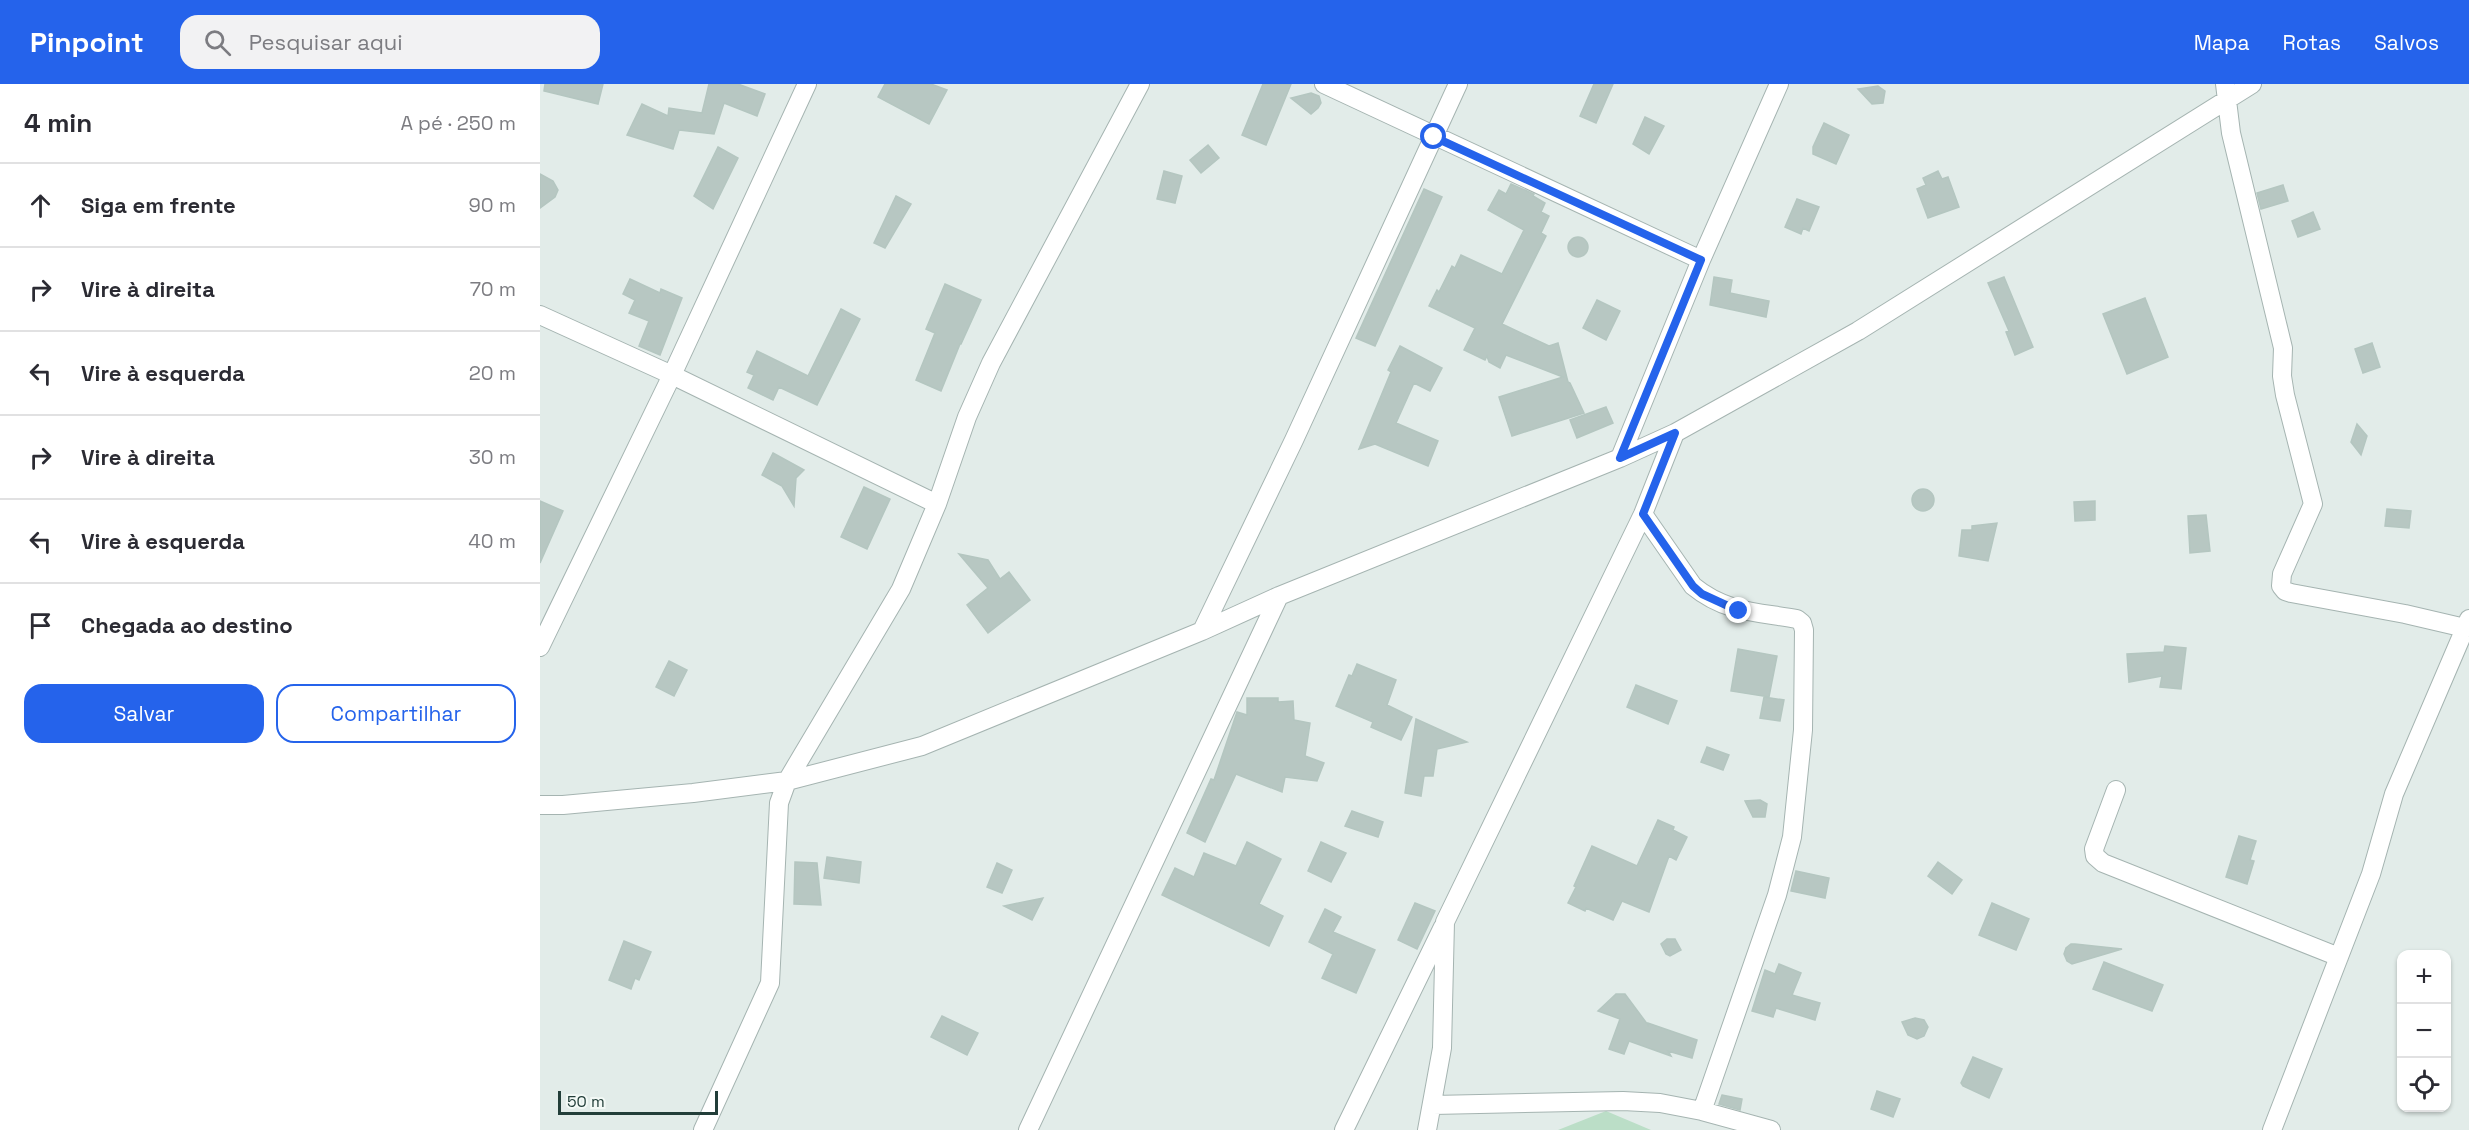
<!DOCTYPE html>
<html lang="pt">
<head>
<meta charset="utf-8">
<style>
  body { margin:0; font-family:"Space Grotesk",sans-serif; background:#f2f2f3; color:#2b2b33 }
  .controls { position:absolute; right:18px; bottom:18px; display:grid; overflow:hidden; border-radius:12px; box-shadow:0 2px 4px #0004 }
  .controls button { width:54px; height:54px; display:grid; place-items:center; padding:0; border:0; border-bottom:2px solid #e1e1e2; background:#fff; color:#2b2b33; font:30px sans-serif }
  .scale { position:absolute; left:18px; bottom:15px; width:160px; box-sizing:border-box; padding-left:6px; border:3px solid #223e39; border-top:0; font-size:16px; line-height:21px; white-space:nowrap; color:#223e39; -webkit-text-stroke:4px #f3f9f6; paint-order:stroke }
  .stop { position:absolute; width:18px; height:18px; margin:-14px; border:4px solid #2563eb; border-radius:50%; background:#fff }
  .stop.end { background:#2563eb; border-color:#fff; box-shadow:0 2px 6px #0008 }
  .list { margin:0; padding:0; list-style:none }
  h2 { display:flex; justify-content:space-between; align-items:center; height:78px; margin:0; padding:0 24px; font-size:26px }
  h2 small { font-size:20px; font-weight:400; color:#7c7c81 }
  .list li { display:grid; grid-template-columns:39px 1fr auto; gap:18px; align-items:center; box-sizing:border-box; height:84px; padding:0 24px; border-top:2px solid #e1e1e2 }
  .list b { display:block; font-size:22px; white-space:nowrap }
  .list em { font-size:20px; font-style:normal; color:#7c7c81 }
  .actions { display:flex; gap:12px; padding:18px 24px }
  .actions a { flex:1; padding:14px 0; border:2px solid #2563eb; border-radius:18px; text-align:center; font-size:21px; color:#2563eb }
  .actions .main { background:#2563eb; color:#fff }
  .icon { flex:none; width:33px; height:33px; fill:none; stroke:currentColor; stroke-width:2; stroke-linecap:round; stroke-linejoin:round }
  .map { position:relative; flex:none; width:1929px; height:1046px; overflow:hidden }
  header { display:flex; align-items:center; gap:36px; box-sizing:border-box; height:84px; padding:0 30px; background:#2563eb; color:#fff }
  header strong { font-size:28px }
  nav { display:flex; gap:33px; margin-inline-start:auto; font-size:21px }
  .search { width:420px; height:54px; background:#f2f2f3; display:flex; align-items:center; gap:15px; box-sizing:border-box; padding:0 21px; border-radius:18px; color:#7c7c81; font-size:22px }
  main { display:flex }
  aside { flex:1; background:#fff }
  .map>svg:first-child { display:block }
  .pitch { fill:#bbdec7 }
  .building { fill:#b7c7c2; stroke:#b4c6c0; stroke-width:1.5 }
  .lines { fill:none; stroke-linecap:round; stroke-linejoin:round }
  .minor-casing { stroke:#a5b4b1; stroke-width:20 }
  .minor { stroke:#fff; stroke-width:18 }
  .route { stroke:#2563eb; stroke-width:8 }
</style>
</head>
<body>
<header>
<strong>Pinpoint</strong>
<div class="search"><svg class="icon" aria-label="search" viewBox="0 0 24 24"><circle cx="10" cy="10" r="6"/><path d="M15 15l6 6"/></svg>Pesquisar aqui</div>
<nav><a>Mapa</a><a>Rotas</a><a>Salvos</a></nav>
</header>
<main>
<aside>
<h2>4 min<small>A pé · 250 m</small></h2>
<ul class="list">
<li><svg class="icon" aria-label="ahead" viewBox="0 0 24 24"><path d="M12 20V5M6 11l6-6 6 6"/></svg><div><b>Siga em frente</b></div><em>90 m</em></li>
<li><svg class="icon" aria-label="right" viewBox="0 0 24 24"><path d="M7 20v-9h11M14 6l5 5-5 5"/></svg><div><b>Vire à direita</b></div><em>70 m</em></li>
<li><svg class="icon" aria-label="left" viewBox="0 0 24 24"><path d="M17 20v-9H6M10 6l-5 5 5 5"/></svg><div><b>Vire à esquerda</b></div><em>20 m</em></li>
<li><svg class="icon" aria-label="right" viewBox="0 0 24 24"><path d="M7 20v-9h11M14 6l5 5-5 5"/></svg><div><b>Vire à direita</b></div><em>30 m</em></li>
<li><svg class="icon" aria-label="left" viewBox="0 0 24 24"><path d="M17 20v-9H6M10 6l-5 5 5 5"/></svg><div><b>Vire à esquerda</b></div><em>40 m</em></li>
<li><svg class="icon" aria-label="arrive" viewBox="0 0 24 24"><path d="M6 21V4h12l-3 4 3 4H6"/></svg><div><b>Chegada ao destino</b></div></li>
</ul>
<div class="actions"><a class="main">Salvar</a><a>Compartilhar</a></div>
</aside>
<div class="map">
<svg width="1929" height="1046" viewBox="0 0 1929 1046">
  <rect width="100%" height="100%" fill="#e2ece9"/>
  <path class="pitch" d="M1066 1027 1111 1046H1018Z"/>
  <path class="building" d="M5 0H63L58 20 4 7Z
    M169 0H198L225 10 217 32 184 19 174 50 139 46 133 65 87 51 102 20 128 32 129 24 162 29Z
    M345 0H391L407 6 389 40 338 13Z
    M723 0H751L726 61 702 51Z
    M1054 0H1073L1056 39 1040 32Z
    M1338 2 1345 7 1343 19 1332 20 1318 5Z
    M771 9 779 12 781 19 778 24 771 30 751 14Z
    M1105 33 1124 42 1109 70 1093 60Z
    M1284 39 1309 51 1296 80 1273 70V63Z
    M668 61 679 74 661 89 650 76Z
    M178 63 198 74 173 125 154 112Z
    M624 87 642 92 635 119 617 115Z
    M1398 87 1402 95 1408 93 1419 123 1388 134 1377 105 1386 101 1383 94Z
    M0 90 13 97 18 106 15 113 0 124Z
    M971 100 994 110 993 112 1005 119 1001 128 1009 132 1001 149 1006 152 962 240 1009 262 1018 259 1028 298 1030 299 1044 329 972 352 959 313 1023 293 966 271 960 284 949 278 947 272 945 276 924 266 935 244 889 222 897 206 899 208 912 182 915 184 921 171 962 190 984 146 948 126 959 106 966 110Z
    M1743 101 1748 117 1721 125 1717 109Z
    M884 105 902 113 835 262 816 254Z
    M356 112 371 120 345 164 334 159Z
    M1257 115 1279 123 1269 147 1263 144 1261 150 1245 143Z
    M1773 128 1780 145 1758 153 1752 137Z
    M1028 163a10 10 0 1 1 20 0a10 10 0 1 1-20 0Z
    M1174 193 1192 196 1190 209 1229 217 1226 233 1170 221Z
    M1464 193 1493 263 1475 271 1466 248 1469 247 1448 199Z
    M90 195 120 209 121 205 142 214 120 271 99 262 109 237 89 229 95 216 83 210Z
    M405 200 441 216 421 260H420L401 307 376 296 395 249 386 245Z
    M1605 214 1628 273 1587 290 1563 230Z
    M1057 216 1080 227 1066 256 1043 244Z
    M301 225 320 235 277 321 239 303 233 316 208 304 214 291 207 288 217 267 268 292Z
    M1832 259 1840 283 1823 289 1815 265Z
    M860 262 902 284 890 307 874 299 856 339 898 357 888 382 835 360 819 365 851 288 848 286Z
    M1066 323 1073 339 1037 354 1030 336Z
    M1817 340 1827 352 1821 371 1811 358Z
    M233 369 264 386 256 394 254 422 242 402 222 391Z
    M324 403 350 415 327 465 301 453Z
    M1372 416a11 11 0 1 1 22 0a11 11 0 1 1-22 0Z
    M0 417 23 427 0 479Z
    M1555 417V436L1535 437 1534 418Z
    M1847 425 1871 427 1869 444 1845 442Z
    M1666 431 1670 467 1650 469 1648 432Z
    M1457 439 1448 477 1419 472 1422 446H1432V442Z
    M419 470 448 476 460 495 469 488 490 516 448 549 427 521 448 504Z
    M1625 562 1646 564 1641 605 1620 603 1622 592 1589 598 1587 570 1624 568Z
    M1198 565 1237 572 1229 613 1191 607Z
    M129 577 147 586 134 612 116 603Z
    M817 580 856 596 847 621 872 633 861 656 831 643 833 638 796 622 809 591 812 592Z
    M1096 601 1137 617 1128 640 1087 623Z
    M1224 613 1244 616 1240 637 1220 634Z
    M707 614H738V618L753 617 754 636 770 639 765 672 784 679 777 697 745 693 742 708 696 690 665 758 647 749 671 695 674 696 697 628 707 631Z
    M876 635 927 658 897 665 893 692H884L881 712 865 709Z
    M1167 663 1189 671 1183 686 1161 678Z
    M1220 716 1227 720 1225 733H1213L1205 717Z
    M812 727 843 738 838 753 805 742Z
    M1118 736 1134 743 1133 746 1147 753 1136 776 1129 772 1109 828 1082 817 1073 836 1046 824 1045 827 1028 819 1036 803 1034 802 1052 762 1097 782Z
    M1699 752 1716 757 1710 776 1714 777 1707 800 1686 793Z
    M707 758 741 775 719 820 743 832 729 862 622 811 635 784 654 793 664 769 696 782Z
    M781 758 806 769 791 798 768 787Z
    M287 773 321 778 319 799 284 794Z
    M255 778 277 779 281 821 254 820Z
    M1398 778 1422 796 1412 810 1388 792Z
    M457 779 472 786 462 809 447 803Z
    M1256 787 1289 794 1285 814 1251 807Z
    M503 814 492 836 464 822Z
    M875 819 895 827 877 865 858 856Z
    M1452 819 1489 835 1476 866 1439 851Z
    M785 825 801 833 793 848 835 866 816 909 782 894 793 870 769 858Z
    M1127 855H1135L1141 866 1130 872 1126 870 1121 860Z
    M84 857 111 868 99 896 95 894 91 905 69 896Z
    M1531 860H1535L1582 865 1532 880 1527 877 1524 870 1526 864Z
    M1564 878 1623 901 1612 927 1553 905Z
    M1239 880 1261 889 1252 911 1280 919 1275 936 1236 924 1233 933 1212 927 1225 886 1235 890Z
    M1076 910H1085L1108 941V939L1157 956 1152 974 1128 967 1131 972 1089 957 1084 970 1069 965 1080 935 1058 927Z
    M402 932 438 949 427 971 391 953Z
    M1375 934 1384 936 1388 943 1384 952 1377 955 1368 951 1362 938Z
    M1433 973 1462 985 1449 1014 1423 1002 1421 999Z
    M1337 1007 1360 1015 1353 1033 1331 1025Z
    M1182 1011 1202 1015 1200 1026 1179 1020Z"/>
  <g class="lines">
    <defs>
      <path id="minor" d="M784 0 1161 176
        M1685 0 1691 49 1743 264 1742 292 1745 311 1773 420 1742 490 1741 502 1745 507 1751 509 1865 530 1925 544
        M0 231 132 291 397 420
        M1080 374 1161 176 1239 0
        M1103 430 1153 502C1186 529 1218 528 1257 535L1262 539 1264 546 1263 646 1252 753 1237 811 1162 1027
        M662 547 754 356 918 0
        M0 563 132 291 267 0
        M1576 706 1554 765 1555 772 1563 779 1799 873
        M0 721H23L153 709 247 697 382 662 662 547 739 512 1080 374 1135 349 1318 247 1712 0
        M893 1021 1083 1017 1120 1019 1162 1027 1231 1046
        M163 1046 230 899 239 719 247 697 361 505 397 420 427 333 451 279 600 0
        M488 1046 739 512
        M804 1046 903 843
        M887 1046 902 964 905 838 1103 430 1135 349
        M1732 1046 1831 790 1854 710 1929 535"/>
    </defs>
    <use href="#minor" class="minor-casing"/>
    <use href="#minor" class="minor"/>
  </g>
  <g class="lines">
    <path class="route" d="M894 53 1161 176 1080 374 1135 349 1103 430 1153 502 1162 510 1199 527"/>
  </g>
</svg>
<div class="controls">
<button>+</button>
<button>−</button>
<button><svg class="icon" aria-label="locate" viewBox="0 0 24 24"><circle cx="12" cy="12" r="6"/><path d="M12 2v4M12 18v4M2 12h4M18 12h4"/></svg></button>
</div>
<div class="scale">50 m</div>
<div class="stop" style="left:894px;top:53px"></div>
<div class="stop end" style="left:1199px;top:527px"></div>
</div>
</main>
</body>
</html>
